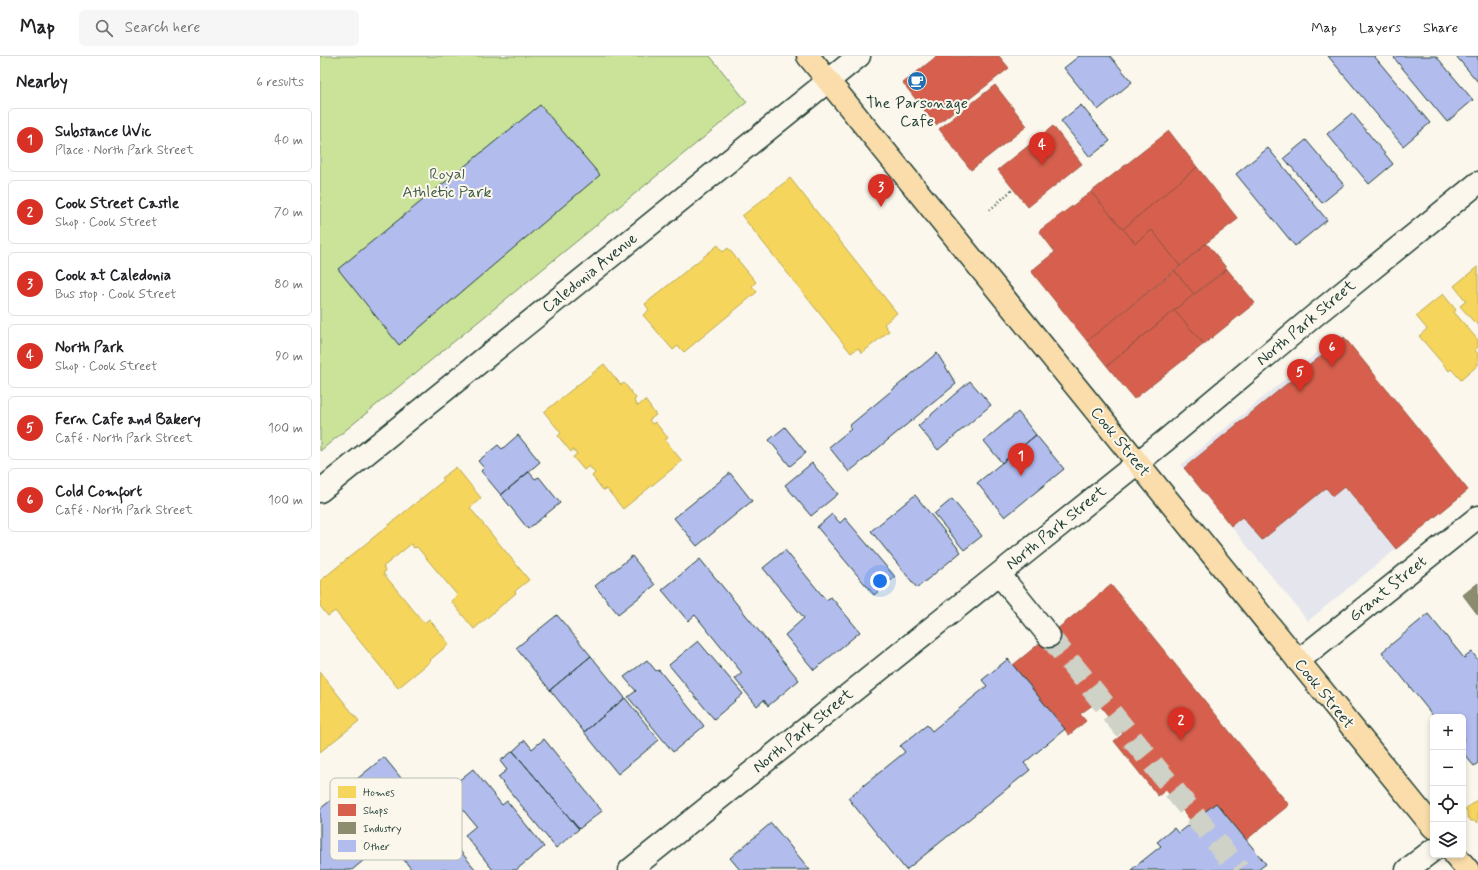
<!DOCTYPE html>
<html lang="en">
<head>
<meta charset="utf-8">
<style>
  body { margin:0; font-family:Mynerve,sans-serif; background:#f6f6f6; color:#202124 }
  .controls { position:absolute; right:12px; bottom:12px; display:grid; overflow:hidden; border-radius:6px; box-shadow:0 2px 6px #0003 }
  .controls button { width:36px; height:36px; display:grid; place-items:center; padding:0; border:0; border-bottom:1px solid #e0e0e0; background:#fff; color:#202124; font:20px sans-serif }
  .you { position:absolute; left:560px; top:525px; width:14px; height:14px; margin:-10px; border:3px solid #fff; border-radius:50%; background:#1a73e8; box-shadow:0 0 0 6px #1a73e833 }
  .badge { display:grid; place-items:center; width:26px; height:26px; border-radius:50%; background:#d93025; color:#fff; font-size:13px; font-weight:700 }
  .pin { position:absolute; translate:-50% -33px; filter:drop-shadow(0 1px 2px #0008) }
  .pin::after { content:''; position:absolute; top:21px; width:14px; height:12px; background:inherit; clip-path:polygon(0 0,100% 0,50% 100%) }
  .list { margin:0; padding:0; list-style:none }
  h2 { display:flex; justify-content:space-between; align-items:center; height:52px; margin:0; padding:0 16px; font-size:17px }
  h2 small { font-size:13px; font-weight:400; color:#757577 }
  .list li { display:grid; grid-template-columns:26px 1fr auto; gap:12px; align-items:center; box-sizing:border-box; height:64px; margin:0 8px 8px; padding:0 8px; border:1px solid #e0e0e0; border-radius:6px }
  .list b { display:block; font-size:15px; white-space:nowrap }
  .list p { margin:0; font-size:13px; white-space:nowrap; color:#757577 }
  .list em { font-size:13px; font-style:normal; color:#757577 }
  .icon { flex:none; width:22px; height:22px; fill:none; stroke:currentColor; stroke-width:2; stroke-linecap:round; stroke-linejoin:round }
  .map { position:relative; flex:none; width:1158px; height:814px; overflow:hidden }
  header { display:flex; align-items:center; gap:24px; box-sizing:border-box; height:56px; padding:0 20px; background:#fff; border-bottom:1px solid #e0e0e0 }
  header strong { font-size:19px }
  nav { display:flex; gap:22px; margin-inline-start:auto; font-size:14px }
  .search { width:280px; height:36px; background:#f6f6f6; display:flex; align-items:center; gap:10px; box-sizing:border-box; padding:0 14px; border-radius:6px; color:#757577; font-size:15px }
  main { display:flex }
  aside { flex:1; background:#fff }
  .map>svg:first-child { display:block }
  .built { fill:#e5e6ed }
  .green { fill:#cbe399; stroke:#759066 }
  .homes { fill:#f6d55c; stroke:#b6a750 }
  .shops { fill:#d6604d; stroke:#9f5646 }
  .industry { fill:#8c8c6e; stroke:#6b745d }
  .building { fill:#b2bdee; stroke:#1f3d34 }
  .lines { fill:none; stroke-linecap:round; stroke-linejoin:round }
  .minor-tunnel { stroke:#cfd2c7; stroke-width:22; stroke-dasharray:22 11; stroke-linecap:butt }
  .minor-casing { stroke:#1f3d34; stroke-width:25 }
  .major-casing { stroke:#1f3d34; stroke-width:25 }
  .path { stroke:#1f3d34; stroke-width:2.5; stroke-dasharray:1 3; stroke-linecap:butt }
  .minor { stroke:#fbf7ec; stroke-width:22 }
  .major { stroke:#faddab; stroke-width:22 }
  .labels { text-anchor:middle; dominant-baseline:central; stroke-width:4; stroke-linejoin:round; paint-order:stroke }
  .poi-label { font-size:16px; fill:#1f3d34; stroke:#fbf7ec }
  .park-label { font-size:16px; fill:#415e48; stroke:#fbf7ec }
  .street-label { font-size:16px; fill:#1f3d34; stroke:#fbf7ec }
  .key { fill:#fbf7ec; stroke:#b9bfb5; stroke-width:1 }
  .key-label { font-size:11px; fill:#1f3d34 }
</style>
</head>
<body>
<header>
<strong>Map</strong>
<div class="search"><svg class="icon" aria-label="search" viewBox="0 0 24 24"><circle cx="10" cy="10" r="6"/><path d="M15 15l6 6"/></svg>Search here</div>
<nav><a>Map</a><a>Layers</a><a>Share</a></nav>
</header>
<main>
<aside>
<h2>Nearby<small>6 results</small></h2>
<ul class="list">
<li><span class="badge">1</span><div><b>Substance UVic</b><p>Place · North Park Street</p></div><em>40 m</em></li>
<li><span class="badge">2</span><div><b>Cook Street Castle</b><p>Shop · Cook Street</p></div><em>70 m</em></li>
<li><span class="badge">3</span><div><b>Cook at Caledonia</b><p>Bus stop · Cook Street</p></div><em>80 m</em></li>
<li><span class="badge">4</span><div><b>North Park</b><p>Shop · Cook Street</p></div><em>90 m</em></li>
<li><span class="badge">5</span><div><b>Fern Cafe and Bakery</b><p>Café · North Park Street</p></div><em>100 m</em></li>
<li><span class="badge">6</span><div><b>Cold Comfort</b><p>Café · North Park Street</p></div><em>100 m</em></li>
</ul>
</aside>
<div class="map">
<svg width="1158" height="814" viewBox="0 0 1158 814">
  <rect width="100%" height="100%" fill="#fbf7ec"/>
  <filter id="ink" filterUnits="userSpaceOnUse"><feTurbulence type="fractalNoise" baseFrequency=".025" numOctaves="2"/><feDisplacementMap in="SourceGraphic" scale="8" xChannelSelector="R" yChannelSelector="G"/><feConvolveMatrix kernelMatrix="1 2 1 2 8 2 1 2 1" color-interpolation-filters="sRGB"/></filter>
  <g filter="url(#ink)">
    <path class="built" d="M1020 278 1148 434 988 565 861 409Z"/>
    <path class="green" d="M0 0H390L427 46 0 395Z"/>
    <path class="homes" d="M470 122 577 257 564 268 569 275 542 297 538 292 531 297 422 160Z
      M398 189 403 196 408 192 436 226 432 230 437 236 364 296 358 290 353 294 323 259 329 254 325 248Z
      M1157 211 1158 212V269L1155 265 1154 266 1140 250 1146 245 1134 230Z
      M1123 238 1136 254 1134 256 1158 284V291L1155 294 1158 298V309L1141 324 1131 313 1129 315 1099 280 1107 273 1096 260Z
      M284 308 301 329 304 327 316 342 314 345 318 350 325 344 336 359 329 364 332 368 335 366 348 382 345 384 362 405 303 453 287 433 283 434 272 420 275 417 269 410 264 414 253 401 257 398 253 393 251 396 238 380 241 377 224 356Z
      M136 411 161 442 150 452 209 524 195 535 196 537 154 573 131 545 137 539 97 491 94 492 91 488 63 511 66 515 63 517 104 567 109 563 129 588 110 604 111 605 78 632 15 555 8 560 0 550V525L124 424 122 422Z
      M0 616 39 665 0 696Z
      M1158 743V767L1156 765H1151L1147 760V755L1145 753Z"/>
    <path class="shops" d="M617 0H679L689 12 616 69 583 27Z
      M675 29 707 70 651 114 619 73Z
      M733 70 762 108 708 151 678 114Z
      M849 75 877 111 803 173 771 136Z
      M877 111 918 163 885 188 860 210 832 174 815 187 803 173Z
      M771 136 815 187 832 174 860 210 767 285 711 215 735 196 719 175Z
      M885 188 889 190 907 213 874 238 855 215Z
      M907 213 935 247 884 288 854 254Z
      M855 215 874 238 787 310 767 285Z
      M854 254 884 288 814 343 787 310Z
      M1024 281 1148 434 1076 493 1025 430 1013 440 1006 432 942 484 922 461 911 470 864 412Z
      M791 529 969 749 926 784 896 747 872 766 846 734 838 740 794 685 803 678 777 646 760 658 766 665 749 679 693 609Z"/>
    <path class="industry" d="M1158 527V559L1143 539Z"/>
    <path class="building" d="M759 0H790L812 26 778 54 744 12Z
      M1008 0H1054L1110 67 1083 90Z
      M1076 0H1116L1153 44 1127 66 1074 2Z
      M1136 0H1158V26Z
      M220 49 280 119 79 289 18 213Z
      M761 49 790 85 770 101 741 65Z
      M1032 57 1073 108 1049 128 1007 78Z
      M986 84 1024 129 1002 147 964 102Z
      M948 92 1007 164 975 190 916 118Z
      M617 297 636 328 529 416 509 391 531 373 529 370Z
      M650 325 671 349 618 394 598 370Z
      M698 356 716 379 682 407 664 385Z
      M465 371 486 397 470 410 449 384Z
      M198 379 220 406 181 439 161 415 164 412 158 405 178 389 182 393Z
      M716 379 744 413 685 461 657 427Z
      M492 407 518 438 491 460 465 429Z
      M209 416 215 423 219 421 240 447 208 473 181 439Z
      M410 417 432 445 377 490 354 462Z
      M595 439 641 496 597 532 551 475Z
      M632 443 662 480 644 494 614 458Z
      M512 458 520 467 525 462 575 521 554 539 497 471Z
      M465 494 506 544 511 541 540 576 494 614 465 579 484 562 443 512Z
      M312 500 335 529 298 558 275 530Z
      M380 503 479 624 448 650 444 644 437 650 415 623 422 617 375 559 368 565 342 534Z
      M1108 558 1144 602 1152 596 1158 604V707L1154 710 1143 697V661H1114L1062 596Z
      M237 559 271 600 230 634 196 592Z
      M378 585 423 638 394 663 349 609Z
      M271 600 305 642 264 676 230 634Z
      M688 603 745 673 704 707 710 714 586 814 528 742 585 696 580 690 607 669 612 675 667 630 662 624Z
      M327 604 336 615 339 614 384 670 353 696 308 641 316 635 304 621Z
      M305 642 339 684 298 718 264 676Z
      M224 683 282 755 259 773 193 695 205 684 212 693Z
      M193 695 259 773 236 792 178 721 187 714 180 705Z
      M64 701 141 796 156 814H92L68 784 32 814H0V753Z
      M153 713 182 749 187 745 224 791 196 814H173L145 779 156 770 127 734Z
      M896 747 946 808 938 814H811L841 790 837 786 854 772 858 777Z
      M451 767 490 814H420L410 802Z"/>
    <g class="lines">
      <path class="minor-tunnel" d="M729 580 919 814"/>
      <defs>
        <path id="minor" d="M0 435 539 0
          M679 518 729 580
          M978 605 1158 461
          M310 814 846 384 994 260 1158 127
          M1087 814 1113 794"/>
        <path id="major" d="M488 0 1113 771
          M1135 799 1148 814"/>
      </defs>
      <use href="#minor" class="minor-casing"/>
      <use href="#major" class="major-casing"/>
      <path class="path" d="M670 154 693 133"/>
      <use href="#minor" class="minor"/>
      <use href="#major" class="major"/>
    </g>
  </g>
  <defs>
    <symbol id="cafe-disc" viewBox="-11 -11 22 22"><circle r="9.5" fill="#1f6fb2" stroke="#fbf7ec"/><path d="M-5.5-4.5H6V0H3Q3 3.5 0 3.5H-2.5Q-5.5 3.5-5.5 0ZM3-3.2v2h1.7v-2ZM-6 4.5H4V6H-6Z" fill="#fff"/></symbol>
  </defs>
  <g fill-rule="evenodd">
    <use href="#cafe-disc" x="586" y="14" width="22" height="22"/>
  </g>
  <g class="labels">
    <g class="poi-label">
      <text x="597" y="47">The Parsonage<tspan x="597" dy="18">Cafe</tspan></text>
    </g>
    <g class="park-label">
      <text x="127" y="118">Royal<tspan x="127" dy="18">Athletic Park</tspan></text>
    </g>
    <g class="street-label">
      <text transform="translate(270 217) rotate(-39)">Caledonia Avenue</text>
      <text transform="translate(986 267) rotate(-40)">North Park Street</text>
      <text transform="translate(800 386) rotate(51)">Cook Street</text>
      <text transform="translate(736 472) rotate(-39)">North Park Street</text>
      <text transform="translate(1068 533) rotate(-39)">Grant Street</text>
      <text transform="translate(1004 638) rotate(51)">Cook Street</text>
      <text transform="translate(483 675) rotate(-39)">North Park Street</text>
    </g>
  </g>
  <rect x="10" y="722" width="132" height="82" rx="6" class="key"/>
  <rect x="18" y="730" width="18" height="12" fill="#f6d55c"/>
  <rect x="18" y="748" width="18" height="12" fill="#d6604d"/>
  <rect x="18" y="766" width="18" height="12" fill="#8c8c6e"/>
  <rect x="18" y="784" width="18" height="12" fill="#b2bdee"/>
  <g class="key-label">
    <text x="43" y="740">Homes</text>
    <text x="43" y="758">Shops</text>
    <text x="43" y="776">Industry</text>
    <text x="43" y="794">Other</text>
  </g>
</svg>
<div class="controls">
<button>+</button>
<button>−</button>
<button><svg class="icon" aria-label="locate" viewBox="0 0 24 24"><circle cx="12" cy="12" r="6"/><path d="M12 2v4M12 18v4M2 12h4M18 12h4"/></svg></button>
<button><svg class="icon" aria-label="layers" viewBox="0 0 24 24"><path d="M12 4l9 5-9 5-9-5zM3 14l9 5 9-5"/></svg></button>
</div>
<div class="you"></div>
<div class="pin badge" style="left:701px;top:420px">1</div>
<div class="pin badge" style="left:861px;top:684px">2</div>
<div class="pin badge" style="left:561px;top:151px">3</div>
<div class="pin badge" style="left:722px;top:109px">4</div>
<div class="pin badge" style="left:980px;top:336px">5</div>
<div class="pin badge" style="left:1012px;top:311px">6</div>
</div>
</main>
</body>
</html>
